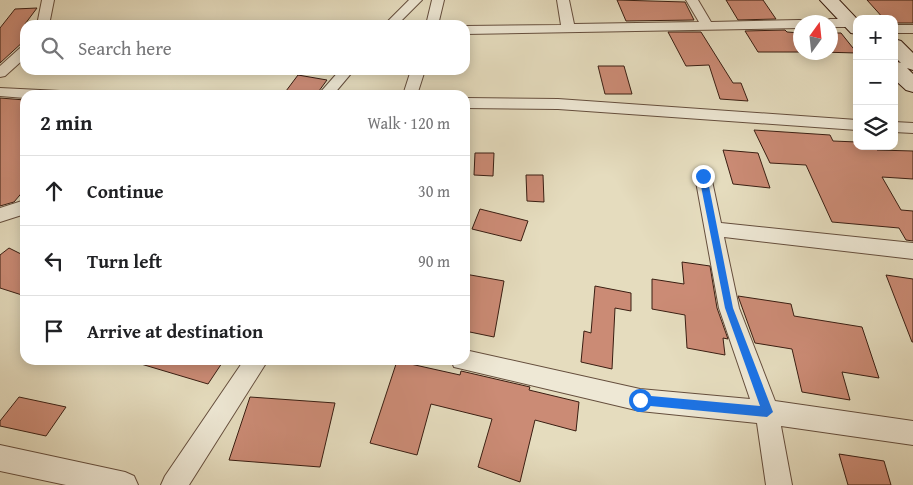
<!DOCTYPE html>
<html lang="en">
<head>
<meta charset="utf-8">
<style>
  body { margin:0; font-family:"Gentium Book Plus",serif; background:#f2f2f2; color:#202124 }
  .controls { position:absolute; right:15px; top:15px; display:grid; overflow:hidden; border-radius:10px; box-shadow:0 2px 12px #0003 }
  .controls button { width:45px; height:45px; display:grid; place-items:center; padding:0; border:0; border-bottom:1px solid #e0e0e0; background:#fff; color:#202124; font:25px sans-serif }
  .compass { position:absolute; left:793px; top:15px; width:45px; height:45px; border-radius:50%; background:#fff; box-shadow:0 2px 12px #0003; rotate:15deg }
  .stop { position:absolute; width:15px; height:15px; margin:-11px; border:4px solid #1a73e8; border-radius:50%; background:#fff }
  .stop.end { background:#1a73e8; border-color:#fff; box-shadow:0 1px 5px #0008 }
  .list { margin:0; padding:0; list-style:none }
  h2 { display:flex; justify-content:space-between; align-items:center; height:65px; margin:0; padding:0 20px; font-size:21px }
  h2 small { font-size:16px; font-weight:400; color:#757577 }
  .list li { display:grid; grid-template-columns:32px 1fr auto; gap:15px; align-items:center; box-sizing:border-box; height:70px; padding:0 20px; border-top:1px solid #e0e0e0 }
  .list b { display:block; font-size:19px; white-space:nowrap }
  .list em { font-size:16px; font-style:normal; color:#757577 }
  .icon { flex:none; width:28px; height:28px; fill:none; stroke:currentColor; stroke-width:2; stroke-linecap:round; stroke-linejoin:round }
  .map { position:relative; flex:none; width:913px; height:485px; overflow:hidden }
  .search { position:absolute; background:#fff; box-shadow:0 2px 12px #0003; left:20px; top:20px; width:450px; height:55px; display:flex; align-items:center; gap:12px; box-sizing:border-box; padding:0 18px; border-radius:15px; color:#757577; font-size:19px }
  .panel { position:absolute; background:#fff; box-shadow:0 2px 12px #0003; left:20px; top:90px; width:450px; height:275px; border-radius:15px }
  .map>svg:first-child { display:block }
  .building { fill:#cb8b75; stroke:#3a1e12 }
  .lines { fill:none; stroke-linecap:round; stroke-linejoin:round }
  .street-casing { stroke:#654e3d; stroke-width:2 }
  .secondary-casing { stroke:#3a1e12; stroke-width:2 }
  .street { fill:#eee8d5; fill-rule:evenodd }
  .secondary { fill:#eee8d5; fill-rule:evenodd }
  .route { fill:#1a73e8 }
</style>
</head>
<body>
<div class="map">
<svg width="913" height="485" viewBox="0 0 913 485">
  <rect width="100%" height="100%" fill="#e5dcbe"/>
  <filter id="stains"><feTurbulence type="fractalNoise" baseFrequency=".004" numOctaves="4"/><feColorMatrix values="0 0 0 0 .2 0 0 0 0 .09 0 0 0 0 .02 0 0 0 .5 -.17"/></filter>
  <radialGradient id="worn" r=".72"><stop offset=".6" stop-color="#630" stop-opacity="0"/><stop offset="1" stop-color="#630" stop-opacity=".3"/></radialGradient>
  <path class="building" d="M617 0 685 2 694 20 626 21Z
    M726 0H763L776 19 738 20Z
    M867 0H913V23H894V19H884Z
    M37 8 25 24V40L0 63V28L15 9Z
    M785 30 787 32 800 33V52H758L745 31Z
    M668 32H701L733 83H741L748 101 720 99 709 65 686 66Z
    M830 33H841L857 53 820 52H830Z
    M598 66H624L632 94H605Z
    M298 75 327 80 316 95H283Z
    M0 98 25 100V189L14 202 0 206Z
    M754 130 830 135 833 141 857 142V146H874L877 150 913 151V179L882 177 901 210 913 211V241L906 240 899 228 832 222 806 165 770 163Z
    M723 150 758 153 770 188 733 184Z
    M475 153H494L493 176 474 175Z
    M526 175H543L544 202 527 201Z
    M480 209 528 221 521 241 472 229Z
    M9 248 25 256V296L0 288V255Z
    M682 262 710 266 717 308 728 339 723 338 725 355 687 348 685 315 652 309V279L684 284Z
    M465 274 504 281 494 337 465 331Z
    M886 275 913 279V342H912Z
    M595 286 631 293V311L615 308 612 369 581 362 584 331 591 333Z
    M738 296 791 304 794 316 862 327 879 378 842 372 850 400 802 392 792 349 755 343Z
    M142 360H224L208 384 141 364Z
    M397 361 460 375 461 371 530 387 529 390 579 402 576 431 535 420 520 482 478 467 492 419 431 404 417 455 370 443Z
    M19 397 66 407 46 436 0 426V421Z
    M250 397 335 403 320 467 229 460Z
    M839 454 884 461 891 485H848Z"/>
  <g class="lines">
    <defs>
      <path id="street" d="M42 0H54L49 25H37Z
        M409 0H422L397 25H384Z
        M432 0H444L438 25H426Z
        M557 0H569L574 24 699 22 686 0H698L711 22 800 20 805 22H800V28L465 34V26L561 25Z
        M830 19H851L857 24 851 27H830V22H824Z
        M894 25H913V33H894Z
        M25 47V58L5 76 0 77V66L20 48Z
        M340 70H354L333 95H318Z
        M411 70H425L417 95H403Z
        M0 88 60 91 67 95H25V98L0 96Z
        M465 98 558 99 857 120V130L558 109 465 108Z
        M894 122 913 123V133L894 132Z
        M703 170 709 172 711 176 721 223 913 243V259L724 237 739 308 775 401 913 421V445L781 426 792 485H766L757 423 640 411 454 367 451 360H465V350L640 389 750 399 719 308 695 176 697 172Z
        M25 200V214L0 222V208Z
        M244 360H268L189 485H161L165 476Z
        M0 445 125 472 134 476 138 485H66L0 471Z"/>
      <path id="secondary" d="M820 0H839L857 19V34L851 33Z
        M894 39 901 41 913 53V70L907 68 913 74V92L906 90 894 79V61L901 63 894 56Z"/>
    </defs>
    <use href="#street" class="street-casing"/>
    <use href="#secondary" class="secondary-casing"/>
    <use href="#street" class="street"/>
    <use href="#secondary" class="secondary"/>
  </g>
  <path class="route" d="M703 173 707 176 733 308 773 412 767 417 640 405 635 400 640 395 760 406 725 308 699 176Z"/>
  <rect width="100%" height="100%" filter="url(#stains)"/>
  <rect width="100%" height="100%" fill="url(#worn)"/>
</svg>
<div class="controls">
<button>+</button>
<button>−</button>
<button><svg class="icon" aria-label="layers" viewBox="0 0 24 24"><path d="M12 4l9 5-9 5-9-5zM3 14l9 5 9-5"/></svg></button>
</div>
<svg class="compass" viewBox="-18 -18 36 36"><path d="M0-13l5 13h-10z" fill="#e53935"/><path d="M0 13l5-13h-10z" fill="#757577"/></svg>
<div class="stop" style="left:640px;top:400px"></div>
<div class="stop end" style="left:703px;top:176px"></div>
<div class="search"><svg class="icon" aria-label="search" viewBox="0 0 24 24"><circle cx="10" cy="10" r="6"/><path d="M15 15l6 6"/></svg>Search here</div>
<section class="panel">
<h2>2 min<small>Walk · 120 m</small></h2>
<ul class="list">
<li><svg class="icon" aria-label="ahead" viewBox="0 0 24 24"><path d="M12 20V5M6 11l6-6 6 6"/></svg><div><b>Continue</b></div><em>30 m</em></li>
<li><svg class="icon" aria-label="left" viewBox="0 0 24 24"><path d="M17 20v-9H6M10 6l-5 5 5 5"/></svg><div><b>Turn left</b></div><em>90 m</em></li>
<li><svg class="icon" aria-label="arrive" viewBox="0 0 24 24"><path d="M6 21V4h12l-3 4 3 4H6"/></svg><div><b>Arrive at destination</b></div></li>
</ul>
</section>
</div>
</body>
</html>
